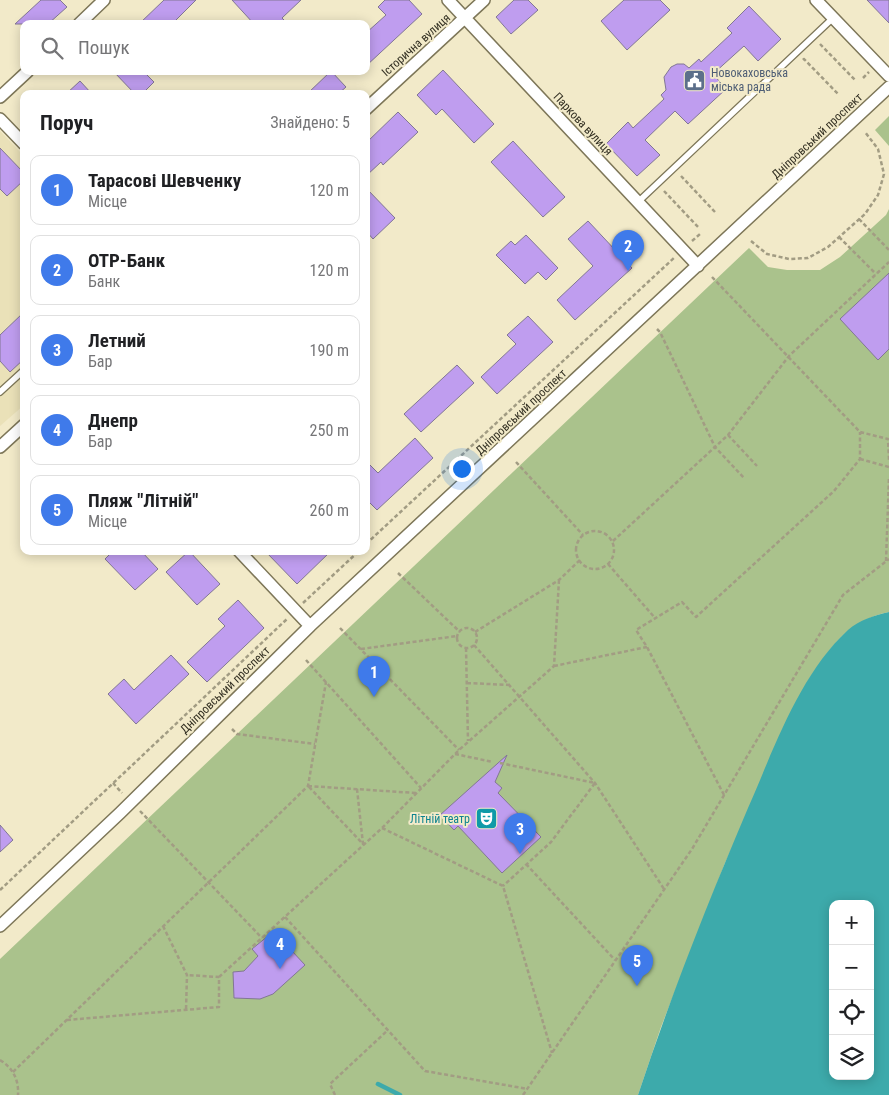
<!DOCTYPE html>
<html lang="uk">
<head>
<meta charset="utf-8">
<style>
  body { margin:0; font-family:"Roboto Condensed",sans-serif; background:#f2f2f2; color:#202124 }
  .controls { position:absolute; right:15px; bottom:15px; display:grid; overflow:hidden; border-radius:10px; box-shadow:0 2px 12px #0003 }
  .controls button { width:45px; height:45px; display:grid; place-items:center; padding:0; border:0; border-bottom:1px solid #e0e0e0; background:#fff; color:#202124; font:25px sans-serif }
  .you { position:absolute; left:461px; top:468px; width:18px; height:18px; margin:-12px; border:4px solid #fff; border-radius:50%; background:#1a73e8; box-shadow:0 0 0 8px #1a73e833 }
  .badge { display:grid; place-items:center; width:32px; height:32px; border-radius:50%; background:#3f7aea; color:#fff; font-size:16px; font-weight:700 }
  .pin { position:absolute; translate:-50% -41px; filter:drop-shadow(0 1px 2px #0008) }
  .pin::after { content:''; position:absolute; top:26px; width:18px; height:15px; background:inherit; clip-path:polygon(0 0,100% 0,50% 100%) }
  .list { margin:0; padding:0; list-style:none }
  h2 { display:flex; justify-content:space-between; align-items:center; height:65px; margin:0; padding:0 20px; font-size:21px }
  h2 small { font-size:16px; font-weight:400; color:#757577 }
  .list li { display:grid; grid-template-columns:32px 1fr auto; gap:15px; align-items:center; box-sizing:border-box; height:70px; margin:0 10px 10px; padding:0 10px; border:1px solid #e0e0e0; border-radius:10px }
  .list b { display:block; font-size:19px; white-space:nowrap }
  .list p { margin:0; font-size:16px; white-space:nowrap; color:#757577 }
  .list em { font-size:16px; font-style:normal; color:#757577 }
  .icon { flex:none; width:28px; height:28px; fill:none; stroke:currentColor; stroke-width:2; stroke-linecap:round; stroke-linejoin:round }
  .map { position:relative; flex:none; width:889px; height:1095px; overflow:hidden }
  .search { position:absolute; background:#fff; box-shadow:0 2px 12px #0003; left:20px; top:20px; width:350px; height:55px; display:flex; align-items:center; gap:12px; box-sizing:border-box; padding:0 18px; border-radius:10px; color:#757577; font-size:19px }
  .panel { position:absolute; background:#fff; box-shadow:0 2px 12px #0003; left:20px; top:90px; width:350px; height:465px; border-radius:10px }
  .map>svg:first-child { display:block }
  .built { fill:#eae1b8 }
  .green { fill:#aac28c }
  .water { fill:#3daaab; fill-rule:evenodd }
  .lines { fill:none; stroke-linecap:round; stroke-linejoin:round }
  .stream { stroke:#3daaab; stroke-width:4.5 }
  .building { fill:#bf9def; stroke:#827794 }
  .service-casing { stroke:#7d7658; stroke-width:8 }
  .minor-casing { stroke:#7d7658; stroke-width:14 }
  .path { stroke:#a29c83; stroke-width:2.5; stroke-dasharray:4 2.5; stroke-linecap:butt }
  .service { stroke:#fff; stroke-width:5.5 }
  .minor { stroke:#fff; stroke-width:11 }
  .labels { text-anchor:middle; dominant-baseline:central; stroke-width:4; stroke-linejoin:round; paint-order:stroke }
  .street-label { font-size:12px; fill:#322f22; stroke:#f2eac9 }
  .service-label { font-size:12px; fill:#4e5e75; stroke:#f2eac9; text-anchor:start }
  .culture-label { font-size:12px; fill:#0d838f; stroke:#f2eac9; text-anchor:end }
</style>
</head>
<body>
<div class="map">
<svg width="889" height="1095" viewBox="0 0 889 1095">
  <rect width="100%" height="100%" fill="#f2eac9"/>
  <path class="built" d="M0 131 24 156V405L0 426Z"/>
  <path class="green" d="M889 116V146L875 130Z
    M889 209V612C847 621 832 646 809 679L725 863 661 1027 638 1095H0V959L749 248 768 267 787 270H820L840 257 886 215Z"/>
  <path class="water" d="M889 612V1095H638C670 998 708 902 748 808 774 749 799 675 848 630 859 620 875 615 889 612ZM833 904H870V1076H833Z"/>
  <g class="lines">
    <path class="stream" d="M378 1084 400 1095"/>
  </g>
  <path class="building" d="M41 0H60L67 7 48 24H15Z
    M164 0H196L172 24H139Z
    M232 0H301L282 18 288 24H254Z
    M385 0H409L422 14 366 66V33L386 15 378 7Z
    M514 0H528L538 10 511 34 496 17Z
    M624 0H660L670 10 627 50 601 21Z
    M867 0H889V23Z
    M749 6 781 39 758 61 744 46 713 74 726 89 688 124 675 111 645 140 660 155 637 176 606 144 628 122 633 128 664 99 661 95 666 90 664 77 671 67 677 64H684L689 68 699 59 701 62 732 33 727 28Z
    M443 70 494 124 474 143 442 109 436 115 417 95Z
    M113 71H143L154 82 142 94H135Z
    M331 71 346 87 338 94H307Z
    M80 81 92 94H66Z
    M398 112 418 132 383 165 381 162 366 176V143Z
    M513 141 565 197 543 217 491 162Z
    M0 148 24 173V180L7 196 0 189Z
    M366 188 395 218 373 239 366 231Z
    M588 221 632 268 575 320 557 300 593 266 568 239Z
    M526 235 558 268 546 280 538 272 525 284 496 255 511 241 515 245Z
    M889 273V349L878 360 840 319Z
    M24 312V359L10 372 0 361V335Z
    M528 316 553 342 497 394 481 377 516 344 507 335Z
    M457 365 474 383 421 432 404 414Z
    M415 438 433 458 377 510 366 499V461L378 473Z
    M113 551H141L158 569 135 590 105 559Z
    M189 551 220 584 197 605 166 572Z
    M265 551H331L297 584Z
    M238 600 264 628 207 682 187 662 225 626 218 619Z
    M171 655 189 674 136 724 108 694 124 679 134 690Z
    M507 755 495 782 502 788 498 793 541 837 502 873 458 826 454 830 440 815Z
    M0 825 13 840 0 852Z
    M268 936 274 942 279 937 305 965 273 994 260 999 234 998 233 972 244 971 258 956 252 949Z"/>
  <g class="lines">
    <defs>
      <path id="service" d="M638 202 833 18
        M0 392 24 370"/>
      <path id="minor" d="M448 0 698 266
        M816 0 889 76
        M79 24 104 0
        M0 97 28 71
        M366 109 484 0
        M0 119 24 144
        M0 447 24 425
        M239 551 310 626
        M0 926 120 813 310 626 889 87"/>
    </defs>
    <use href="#service" class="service-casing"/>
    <use href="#minor" class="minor-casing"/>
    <path class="path" d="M820 44 855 80
      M803 60 804 59 839 95
      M863 78 869 72
      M681 176 715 212
      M664 191 699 228
      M859 219 889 250
      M839 237 876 274
      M692 241 700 234
      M751 241 767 254 789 259 808 258 828 247 865 214 878 195 884 174 878 149 865 132
      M712 277 860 432 888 439 889 460
      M657 329 660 332 715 447 744 478
      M728 435 757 466
      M860 459 889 467
      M516 462 583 535
      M576 550a19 19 0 1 1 38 0a19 19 0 1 1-38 0Z
      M613 541 728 435 789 356 889 262
      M366 544 675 257
      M886 561 889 477
      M608 564 655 618
      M398 573 460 632
      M303 603 359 551
      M340 628 459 750
      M457 638a10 10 0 1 1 20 0a10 10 0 1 1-20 0Z
      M475 632 559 580 580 560
      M474 645 595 783 664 889
      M466 648 468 741
      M361 649 457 636
      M306 660 421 788
      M554 666 647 647
      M467 683 510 685
      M232 729 237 734 315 744
      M455 754 493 762
      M500 763 595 783 551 842 503 886
      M113 783 122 793
      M308 786 416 793
      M309 787 364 845
      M357 789 363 844
      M724 795 647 647 636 630 682 602 696 617 834 491 860 459V432
      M140 811 262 938
      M382 828 503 886 552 1053
      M526 864 615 960
      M0 890 287 619
      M285 917 425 1071 528 1089
      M163 926 187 975 186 1010
      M219 977 382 828 459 750 554 666 559 580
      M67 1020 219 1007V977L187 975
      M0 1060C13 1068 19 1080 18 1095
      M13 1072 308 786 326 682
      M335 1095 330 1084 388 1030
      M523 1095 692 849 843 595 889 559"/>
    <use href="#service" class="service"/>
    <use href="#minor" class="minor"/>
  </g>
  <defs>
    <symbol id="civic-square" viewBox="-11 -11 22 22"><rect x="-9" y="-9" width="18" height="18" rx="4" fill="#5c6f8a" stroke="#f2eac9"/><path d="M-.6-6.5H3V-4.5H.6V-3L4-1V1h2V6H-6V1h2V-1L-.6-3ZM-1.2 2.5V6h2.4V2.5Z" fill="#fff"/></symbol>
    <symbol id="theatre-square" viewBox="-11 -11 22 22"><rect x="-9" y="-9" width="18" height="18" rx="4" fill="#0f9aa8" stroke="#f2eac9"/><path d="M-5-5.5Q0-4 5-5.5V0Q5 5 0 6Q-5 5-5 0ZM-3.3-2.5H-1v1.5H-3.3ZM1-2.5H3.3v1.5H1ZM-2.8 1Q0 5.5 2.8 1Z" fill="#fff"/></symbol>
  </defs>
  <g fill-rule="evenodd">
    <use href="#civic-square" x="682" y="68" width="25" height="25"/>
    <use href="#theatre-square" x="474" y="806" width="25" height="25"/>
  </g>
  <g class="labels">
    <g class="street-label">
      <text transform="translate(416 45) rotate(-42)">Історична вулиця</text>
      <text transform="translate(583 124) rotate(47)">Паркова вулиця</text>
      <text transform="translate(817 136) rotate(-43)">Дніпровський проспект</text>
      <text transform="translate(521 412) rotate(-43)">Дніпровський проспект</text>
      <text transform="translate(225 690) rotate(-44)">Дніпровський проспект</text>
    </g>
    <g class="service-label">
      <text x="711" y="73">Новокаховська<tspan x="711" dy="14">міська рада</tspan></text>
    </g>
    <g class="culture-label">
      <text x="470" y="819">Літній театр</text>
    </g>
  </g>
</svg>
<div class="controls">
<button>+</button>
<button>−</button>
<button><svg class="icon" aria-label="locate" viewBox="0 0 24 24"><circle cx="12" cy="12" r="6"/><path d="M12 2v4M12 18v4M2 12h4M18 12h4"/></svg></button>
<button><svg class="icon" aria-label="layers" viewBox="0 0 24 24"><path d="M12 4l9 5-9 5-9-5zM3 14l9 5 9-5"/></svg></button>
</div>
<div class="you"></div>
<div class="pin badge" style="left:374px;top:697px">1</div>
<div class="pin badge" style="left:628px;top:271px">2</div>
<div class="pin badge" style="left:520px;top:854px">3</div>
<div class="pin badge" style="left:280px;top:969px">4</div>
<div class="pin badge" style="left:637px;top:986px">5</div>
<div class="search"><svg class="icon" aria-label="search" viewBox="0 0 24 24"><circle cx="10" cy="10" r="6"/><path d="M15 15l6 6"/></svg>Пошук</div>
<section class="panel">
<h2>Поруч<small>Знайдено: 5</small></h2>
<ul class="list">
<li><span class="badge">1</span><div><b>Тарасові Шевченку</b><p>Місце</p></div><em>120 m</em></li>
<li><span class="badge">2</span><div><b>ОТР-Банк</b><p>Банк</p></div><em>120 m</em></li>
<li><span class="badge">3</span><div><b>Летний</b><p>Бар</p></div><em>190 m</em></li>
<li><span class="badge">4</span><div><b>Днепр</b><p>Бар</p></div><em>250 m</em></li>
<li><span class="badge">5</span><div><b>Пляж &quot;Літній&quot;</b><p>Місце</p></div><em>260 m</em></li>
</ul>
</section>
</div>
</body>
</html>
